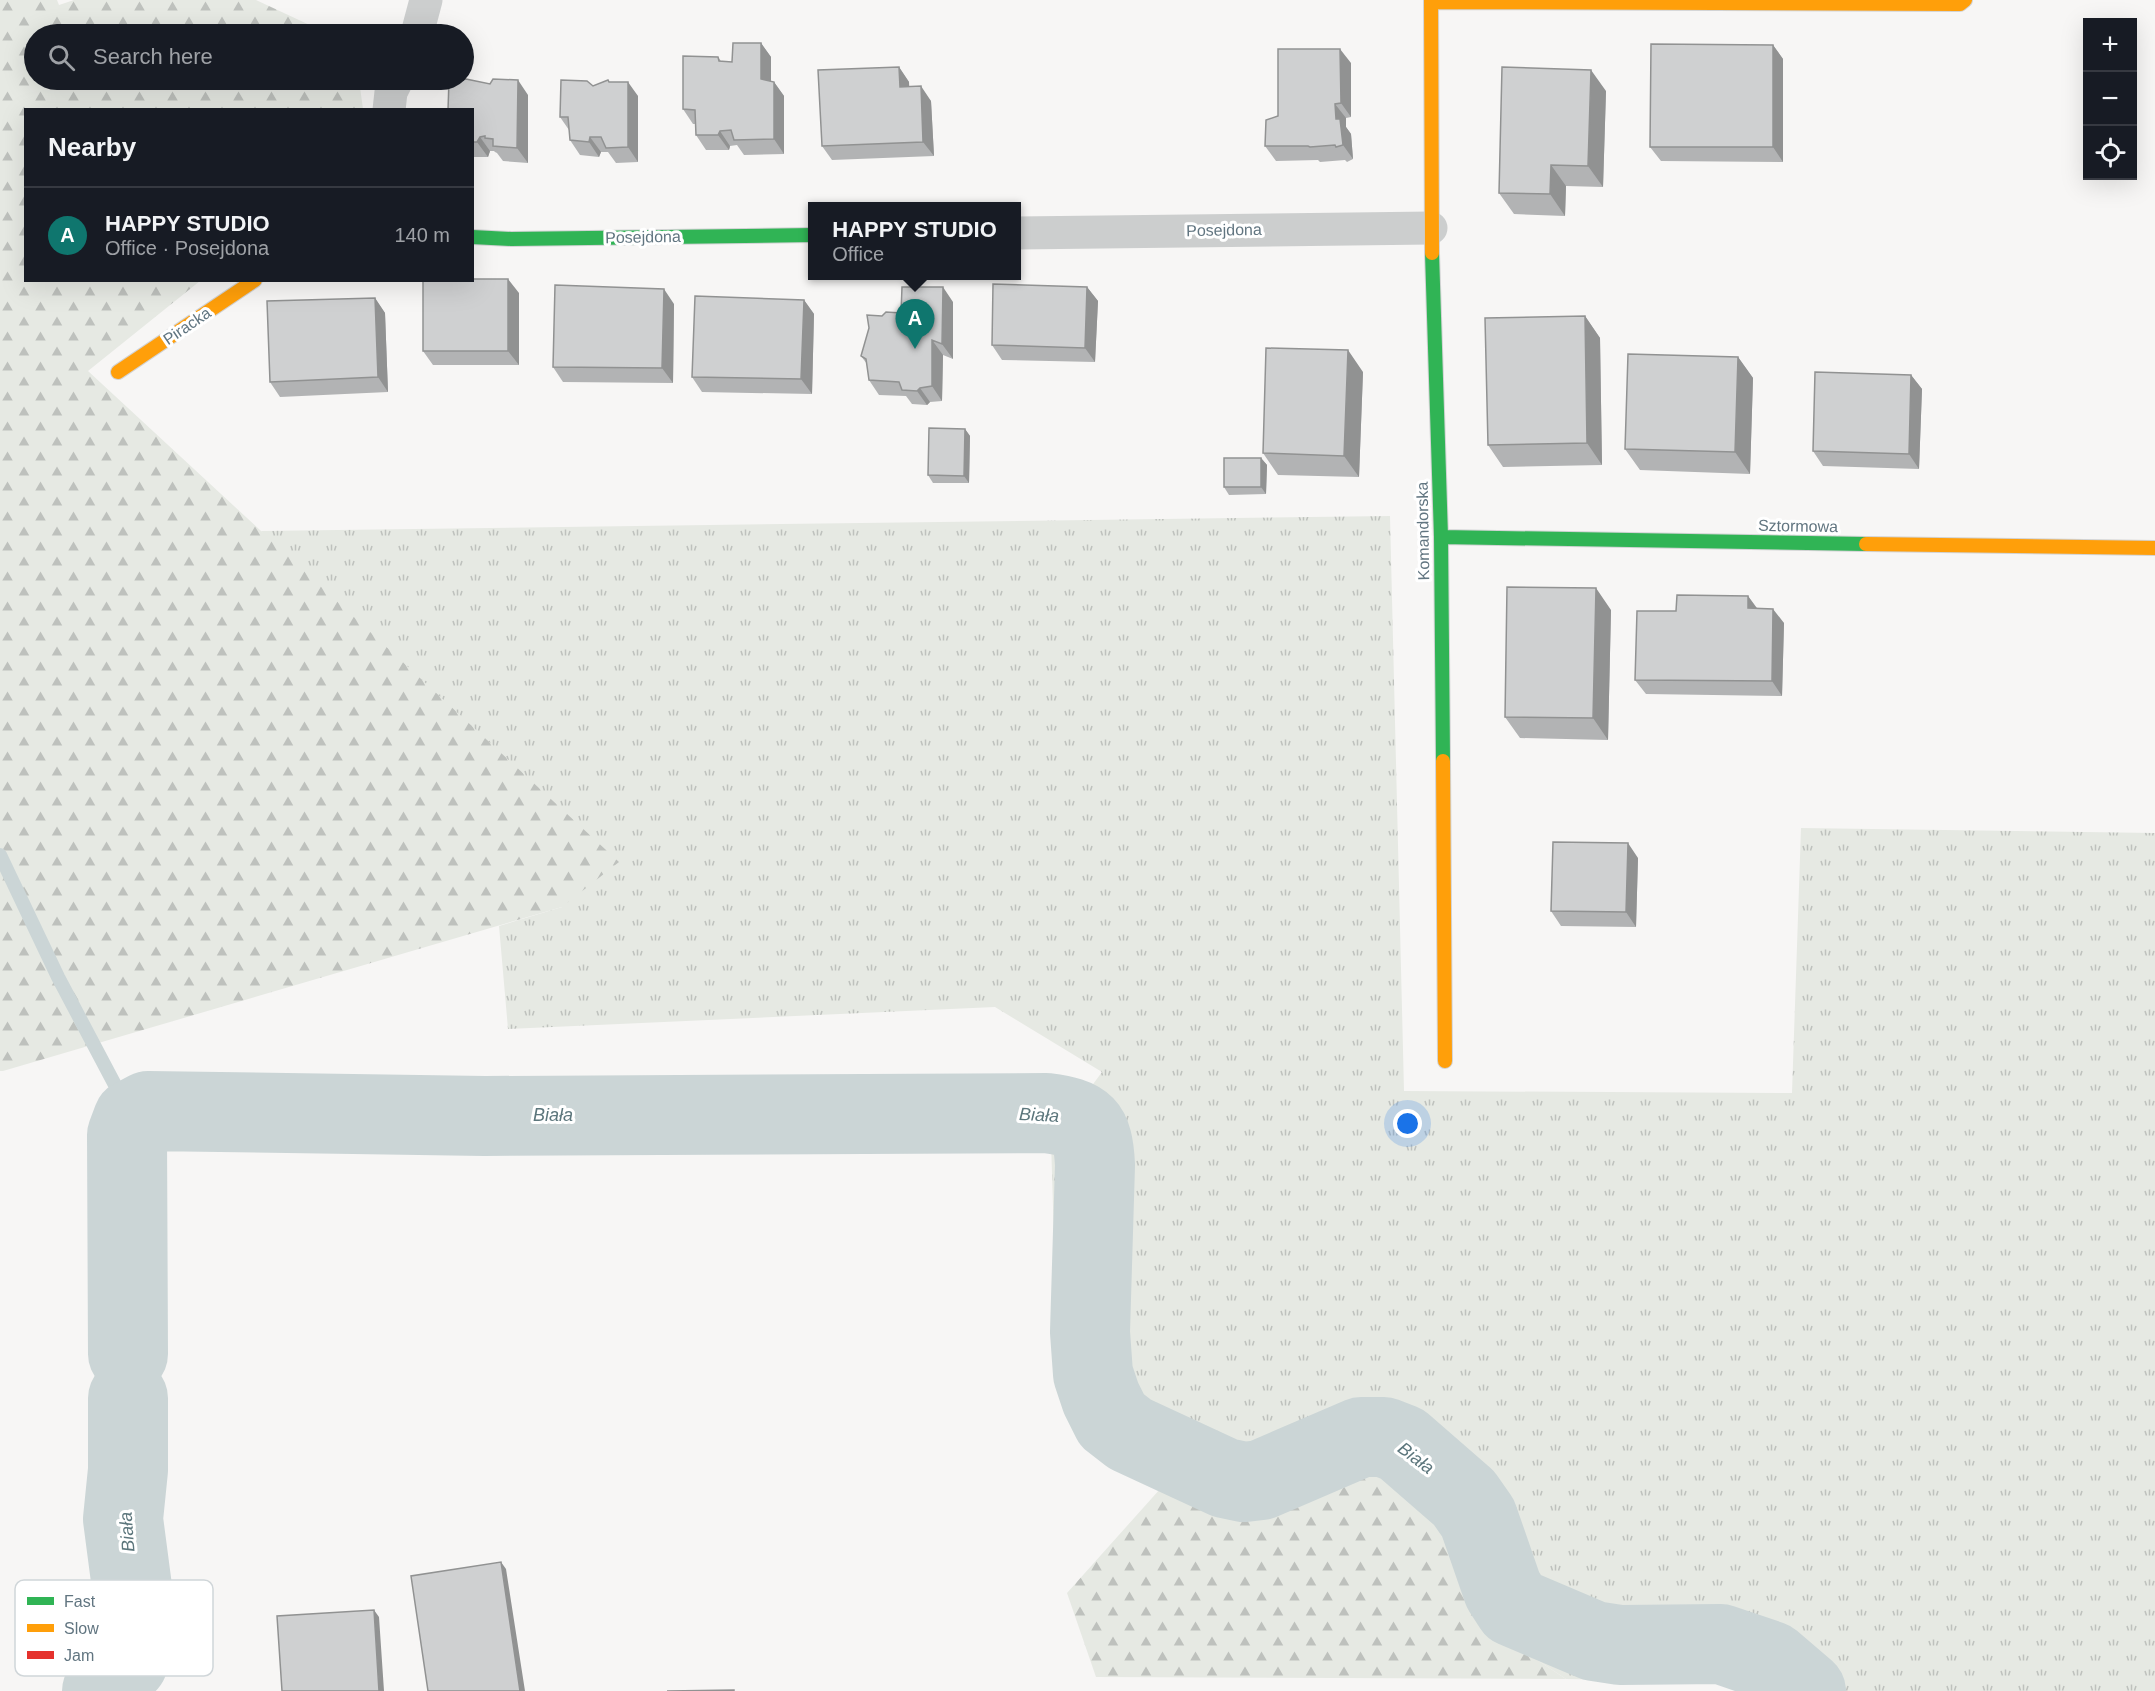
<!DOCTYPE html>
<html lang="en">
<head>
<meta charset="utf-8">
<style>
  body { margin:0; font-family:Arial,sans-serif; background:#20242c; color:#f1f3f6 }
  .controls { position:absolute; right:18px; top:18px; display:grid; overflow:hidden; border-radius:0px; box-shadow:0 6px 24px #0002 }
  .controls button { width:54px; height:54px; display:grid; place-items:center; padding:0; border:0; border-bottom:2px solid #363941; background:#171b24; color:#f1f3f6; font:30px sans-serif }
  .you { position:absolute; left:1408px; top:1124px; width:21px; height:21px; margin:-15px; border:4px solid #fff; border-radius:50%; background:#1a73e8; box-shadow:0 0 0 9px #1a73e833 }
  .badge { display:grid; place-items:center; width:39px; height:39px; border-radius:50%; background:#0f766e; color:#fff; font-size:20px; font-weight:700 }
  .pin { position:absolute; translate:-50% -50px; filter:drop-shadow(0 2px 3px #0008) }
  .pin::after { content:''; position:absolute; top:32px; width:21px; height:18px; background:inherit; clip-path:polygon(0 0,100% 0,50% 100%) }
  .popup { position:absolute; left:808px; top:202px; width:213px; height:78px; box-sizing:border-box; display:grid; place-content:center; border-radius:0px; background:#171b24; filter:drop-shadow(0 2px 4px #0005); font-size:20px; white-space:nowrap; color:#9ea1a6 }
  .popup b { font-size:22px; color:#f1f3f6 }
  .popup::after { content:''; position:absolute; left:50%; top:100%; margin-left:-12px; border:12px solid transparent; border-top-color:#171b24 }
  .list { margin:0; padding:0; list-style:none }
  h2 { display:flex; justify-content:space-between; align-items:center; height:78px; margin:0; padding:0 24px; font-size:26px }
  h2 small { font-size:20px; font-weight:400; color:#9ea1a6 }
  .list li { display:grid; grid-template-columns:39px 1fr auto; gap:18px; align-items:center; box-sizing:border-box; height:96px; padding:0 24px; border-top:2px solid #363941 }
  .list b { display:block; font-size:22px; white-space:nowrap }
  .list p { margin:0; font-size:20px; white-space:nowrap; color:#9ea1a6 }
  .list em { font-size:20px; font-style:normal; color:#9ea1a6 }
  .icon { flex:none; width:33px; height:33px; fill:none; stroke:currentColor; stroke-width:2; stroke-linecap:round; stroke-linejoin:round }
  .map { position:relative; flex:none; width:2155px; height:1691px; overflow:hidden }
  .search { position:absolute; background:#171b24; box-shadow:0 6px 24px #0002; left:24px; top:24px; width:450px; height:66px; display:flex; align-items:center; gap:15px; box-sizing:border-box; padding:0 21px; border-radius:33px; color:#9ea1a6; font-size:22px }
  .panel { position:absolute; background:#171b24; box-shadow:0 6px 24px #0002; left:24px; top:108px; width:450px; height:174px; border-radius:0px }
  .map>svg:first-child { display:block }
  .grass { fill:url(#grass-tufts) }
  .forest { fill:url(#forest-firs) }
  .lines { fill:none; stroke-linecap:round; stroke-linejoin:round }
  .stream { stroke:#cbd5d6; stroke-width:14 }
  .river { stroke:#cbd5d6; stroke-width:80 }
  .fast-casing { stroke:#d2d3d4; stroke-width:16 }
  .slow-casing { stroke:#d2d3d4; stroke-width:16 }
  .street { stroke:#cccece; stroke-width:33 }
  .fast { stroke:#30b455; stroke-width:14 }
  .slow { stroke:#ff9f0a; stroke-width:14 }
  .wall { fill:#b2b3b4 }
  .shaded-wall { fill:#919292 }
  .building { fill:#cfd0d1; stroke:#919292; stroke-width:1.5 }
  .labels { text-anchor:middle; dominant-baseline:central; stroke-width:6; stroke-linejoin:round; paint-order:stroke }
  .street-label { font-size:16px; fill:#617580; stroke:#fff }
  .water-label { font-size:18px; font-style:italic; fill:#5c767c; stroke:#fff }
  .key { fill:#fff; stroke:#d0d6d9; stroke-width:1.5 }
  .key-label { font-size:16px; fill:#617580 }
</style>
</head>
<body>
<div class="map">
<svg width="2155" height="1691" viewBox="0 0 2155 1691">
  <defs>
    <pattern id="grass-tufts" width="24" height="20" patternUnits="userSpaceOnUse" patternTransform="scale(1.5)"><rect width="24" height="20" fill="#e6e9e3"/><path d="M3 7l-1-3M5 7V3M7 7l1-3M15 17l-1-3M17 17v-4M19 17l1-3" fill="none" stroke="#bec1bd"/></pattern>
    <pattern id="forest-firs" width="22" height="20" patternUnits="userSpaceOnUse" patternTransform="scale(1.5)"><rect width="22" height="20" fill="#e6e9e3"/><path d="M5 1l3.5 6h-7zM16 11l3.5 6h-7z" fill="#bec1bd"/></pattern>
  </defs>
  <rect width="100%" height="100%" fill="#f7f6f5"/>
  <path class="grass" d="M1390 516 1404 1091 1792 1093 1801 828 2155 833V1691H1752L1737 1682 1566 1679 1483 1624 1446 1516 1373 1458 1251 1511 1169 1479 1074 1426 1058 1371 1051 1141 1102 1072 995 1007 508 1029 499 926 562 907 261 531Z"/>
  <path class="forest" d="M0 0H57L59 5 74 0H256L329 34H34V80H359L363 109 26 110V280L200 281 88 371 619 862 562 907 3 1071H0Z
    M1373 1458 1446 1516 1483 1624 1566 1679 1096 1677 1067 1593 1169 1479 1251 1511Z"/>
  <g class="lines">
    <path class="stream" d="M0 855 58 977 133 1119"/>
    <path class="river" d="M128 1354 127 1135 133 1119 148 1111 485 1116 1046 1113C1085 1118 1093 1125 1095 1165L1090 1332 1093 1374 1101 1398 1112 1420 1130 1434 1225 1478 1244 1482 1261 1480 1361 1437H1384L1402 1444 1464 1498 1478 1518 1503 1590 1514 1607 1594 1641 1620 1645 1721 1644 1771 1661 1806 1691
      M102 1691 128 1662 134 1641 136 1618 123 1519 128 1470V1398"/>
    <defs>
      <path id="fast" d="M472 237 511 239 813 235
        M1432 253 1441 537 1443 761
        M1441 537 1866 544"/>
      <path id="slow" d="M1431 0 1432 253
        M1431 2 1960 4 1965 0
        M118 372 255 280
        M1866 544 2155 548
        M1443 761 1445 1061"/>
    </defs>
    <use href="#fast" class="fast-casing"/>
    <use href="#slow" class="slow-casing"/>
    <path class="street" d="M417 34 426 0
      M389 110 391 92 397 80
      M1017 233 1431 228"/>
    <use href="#fast" class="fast"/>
    <use href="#slow" class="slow"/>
  </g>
  <path class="wall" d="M761 43 771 57V81L774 82 784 96V154L744 155 737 145 730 146 729 150H706L696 135 695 124H693L683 109 718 57 721 61 732 62Z
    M1773 45 1783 59V162L1661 161 1650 147Z
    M1351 63V117L1346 118V127L1351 134 1353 159 1347 162 1345 160 1320 162 1318 160 1276 161 1265 146 1278 116Z
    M899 67 909 82V87L931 101 934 156 832 160 822 146Z
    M609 82 638 96V162L616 163 608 152H601L599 157 580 155 570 140 569 130 560 117 593 86Z
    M1606 91 1603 187 1566 186 1565 216 1514 214 1499 193Z
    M528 95V163L503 161 497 153 495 152 494 151H490L488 157H472V110Z
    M1087 287 1098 301 1095 362 1002 360 992 345Z
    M519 293V365H433L423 351Z
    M375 298 385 313 388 392 280 397 270 382Z
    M804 300 814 314 812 394 702 392 692 377Z
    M953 302V359L943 355 942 401 930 402 927 405 912 404 906 396 879 395 869 380 867 364 861 356 882 316Z
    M674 304 673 383 563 382 553 367Z
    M1585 316 1600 338 1602 465 1503 467 1488 445Z
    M1738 357 1753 378 1750 474 1640 470 1625 449Z
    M1363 372 1359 477 1278 475 1263 453Z
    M1911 375 1922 389 1919 469 1823 466 1813 451Z
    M965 429 970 436 969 483H933L928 475Z
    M1261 458 1267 465 1266 494 1229 495 1224 487Z
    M1748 596 1757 608 1784 623 1782 696 1646 694 1635 680 1676 611Z
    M1611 610 1608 740 1520 738 1505 717Z
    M1638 858 1636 927 1561 926 1551 911Z"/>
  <path class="shaded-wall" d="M761 43 771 57V94L761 79Z
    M1773 45 1783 59V162L1773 147Z
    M1340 49 1351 63V117L1341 103Z
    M899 67 909 82 910 102 900 87Z
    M1591 70 1606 91 1603 187 1588 166Z
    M518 80 528 95V163L517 148Z
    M628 82 638 96V162L628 147Z
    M774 82 784 96V154L774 139Z
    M921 86 931 101 934 156 923 142Z
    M1335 104 1346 118V127L1351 134 1353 159 1343 145 1336 119Z
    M720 131 730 146 729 150 718 135Z
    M480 137 490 151 488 157 477 142Z
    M590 137 601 152 599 157 589 142Z
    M1551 165 1566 186 1565 216 1550 194Z
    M508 279 519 293V365L508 351Z
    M943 287 953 302V359L942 344Z
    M1087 287 1098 301 1095 362 1085 348Z
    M664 289 674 304 673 383 662 368Z
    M375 298 385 313 388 392 378 377Z
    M804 300 814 314 812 394 801 379Z
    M1585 316 1600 338 1602 465 1587 443Z
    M932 340 943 355 942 401 932 386Z
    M1348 350 1363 372 1359 477 1344 456Z
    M1738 357 1753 378 1750 474 1735 452Z
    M1911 375 1922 389 1919 469 1909 454Z
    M920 388 930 402 927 405 917 391Z
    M965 429 970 436 969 483 964 476Z
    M1261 458 1267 465 1266 494 1261 487Z
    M1596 588 1611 610 1608 740 1593 718Z
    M1748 596 1758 610 1748 608Z
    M1773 609 1784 623 1782 696 1772 681Z
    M1628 843 1638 858 1636 927 1626 912Z
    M501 1562 506 1569 525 1691H520Z
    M374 1610 379 1617 384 1691H379Z"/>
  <path class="building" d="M733 43H761V79L774 82V139L734 140 731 130 720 131 718 135H696L695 110 683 109V56L718 57 719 61 732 62Z
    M1651 44 1773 45V147H1650Z
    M1278 49H1340L1341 103 1335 104 1336 119H1340L1343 145 1336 147 1335 145 1310 147 1308 146H1265L1266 120 1278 116Z
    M899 67 900 87 921 86 923 142 822 146 818 70Z
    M1502 67 1591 70 1588 166 1551 165 1550 194 1499 193Z
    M466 79 490 84 493 79 518 80 517 148 493 146V139L485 138V136L480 137 477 142H472V110H448L449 80Z
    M561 80 587 81 593 86 608 80 609 82H628V147L606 148 601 137H590L589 142 570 140 568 117H560Z
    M472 279H508V351H423V280H472Z
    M993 284 1087 287 1085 348 992 345Z
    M555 285 664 289 662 368 553 367Z
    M902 287H943L942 344 932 340V386L920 388 917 391 902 390 899 382 869 380 866 359 861 356 869 328 867 315 882 316 886 312 901 313Z
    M695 296 804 300 801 379 692 377Z
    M375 298 378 377 270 382 267 301Z
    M1585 316 1587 443 1488 445 1485 318Z
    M1266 348 1348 350 1344 456 1263 453Z
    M1628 354 1738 357 1735 452 1625 449Z
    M1815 372 1911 375 1909 454 1813 451Z
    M929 428 965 429 964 476 928 475Z
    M1224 458H1261V487H1224Z
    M1507 587 1596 588 1593 718 1505 717Z
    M1677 595 1748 596V608L1773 609 1772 681 1635 680 1637 611H1676Z
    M1553 842 1628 843 1626 912 1551 911Z
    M501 1562 520 1691H428L411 1576Z
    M374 1610 379 1691H282L277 1616Z
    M734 1690V1691H667Z"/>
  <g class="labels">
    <g class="street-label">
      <text transform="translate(1224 230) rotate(-1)">Posejdona</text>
      <text transform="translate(643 237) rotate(-1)">Posejdona</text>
      <text transform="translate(187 326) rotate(-34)">Piracka</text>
      <text transform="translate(1798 526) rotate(1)">Sztormowa</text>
      <text transform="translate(1423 531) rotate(-91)">Komandorska</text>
    </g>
    <g class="water-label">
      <text x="553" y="1115">Biała</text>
      <text transform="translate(1039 1115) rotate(3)">Biała</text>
      <text transform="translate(1416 1458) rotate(37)">Biała</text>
      <text transform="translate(127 1532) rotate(-94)">Biała</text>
    </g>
  </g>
  <rect x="15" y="1580" width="198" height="96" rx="9" class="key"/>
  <rect x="27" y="1597" width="27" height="8" fill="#30b455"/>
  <rect x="27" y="1624" width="27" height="8" fill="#ff9f0a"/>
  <rect x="27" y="1651" width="27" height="8" fill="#e5322d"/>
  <g class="key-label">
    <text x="64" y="1607">Fast</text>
    <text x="64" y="1634">Slow</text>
    <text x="64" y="1661">Jam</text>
  </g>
</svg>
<div class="controls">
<button>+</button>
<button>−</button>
<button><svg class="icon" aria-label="locate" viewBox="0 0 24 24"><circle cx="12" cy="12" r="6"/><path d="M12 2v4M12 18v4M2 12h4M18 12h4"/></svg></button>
</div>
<div class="you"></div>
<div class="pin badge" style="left:915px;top:349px">A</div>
<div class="popup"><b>HAPPY STUDIO</b>Office</div>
<div class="search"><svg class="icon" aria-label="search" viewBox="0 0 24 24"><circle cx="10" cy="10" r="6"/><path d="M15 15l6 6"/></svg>Search here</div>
<section class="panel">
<h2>Nearby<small></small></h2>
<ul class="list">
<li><span class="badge">A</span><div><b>HAPPY STUDIO</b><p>Office · Posejdona</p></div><em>140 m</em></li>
</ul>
</section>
</div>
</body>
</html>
